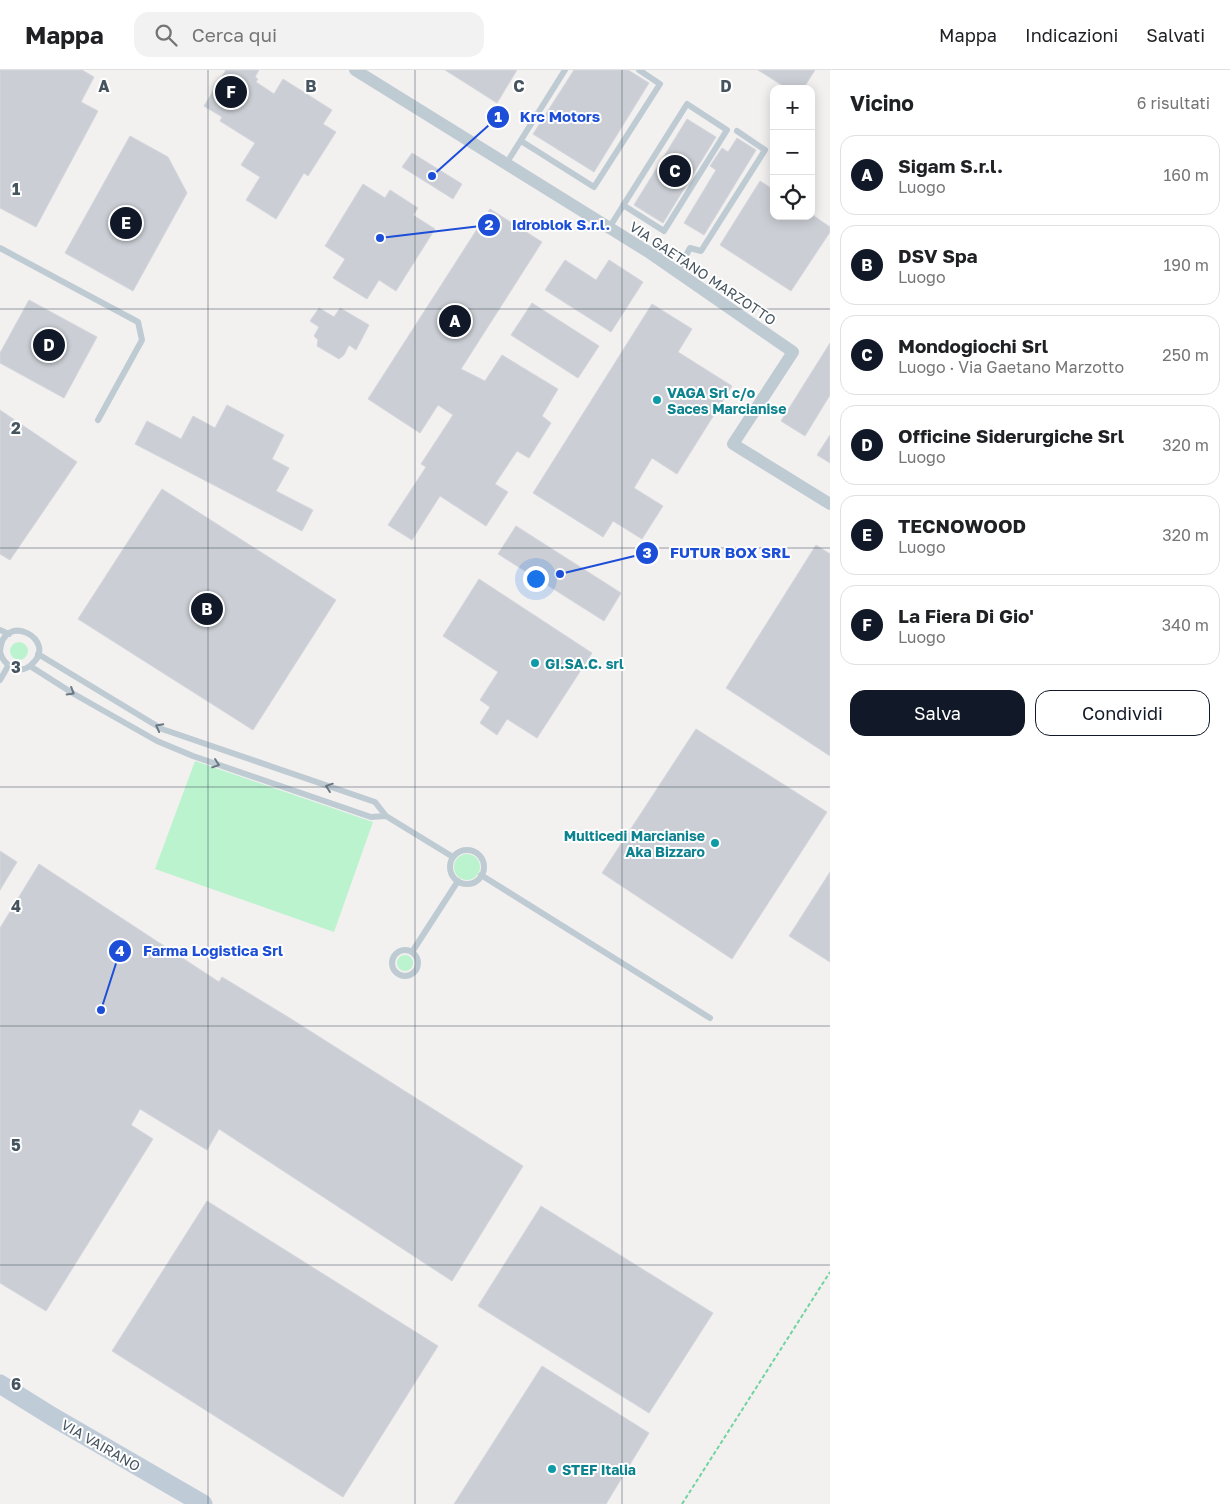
<!DOCTYPE html>
<html lang="it">
<head>
<meta charset="utf-8">
<style>
  body { margin:0; font-family:"Golos Text",sans-serif; background:#f2f2f2; color:#202124 }
  .controls { position:absolute; right:15px; top:15px; display:grid; overflow:hidden; border-radius:10px; box-shadow:0 2px 12px #0003 }
  .controls button { width:45px; height:45px; display:grid; place-items:center; padding:0; border:0; border-bottom:1px solid #e0e0e0; background:#fff; color:#202124; font:25px sans-serif }
  .you { position:absolute; left:535px; top:508px; width:18px; height:18px; margin:-12px; border:4px solid #fff; border-radius:50%; background:#1a73e8; box-shadow:0 0 0 8px #1a73e833 }
  .badge { display:grid; place-items:center; width:32px; height:32px; border-radius:50%; background:#111827; color:#fff; font-size:16px; font-weight:700 }
  .pin { position:absolute; translate:-50% -50%; border:2px solid #fff; box-shadow:0 1px 5px #0006 }
  .list { margin:0; padding:0; list-style:none }
  h2 { display:flex; justify-content:space-between; align-items:center; height:65px; margin:0; padding:0 20px; font-size:21px }
  h2 small { font-size:16px; font-weight:400; color:#757577 }
  .list li { display:grid; grid-template-columns:32px 1fr auto; gap:15px; align-items:center; box-sizing:border-box; height:80px; margin:0 10px 10px; padding:0 10px; border:1px solid #e0e0e0; border-radius:15px }
  .list b { display:block; font-size:19px; white-space:nowrap }
  .list p { margin:0; font-size:16px; white-space:nowrap; color:#757577 }
  .list em { font-size:16px; font-style:normal; color:#757577 }
  .actions { display:flex; gap:10px; padding:15px 20px }
  .actions a { flex:1; padding:11px 0; border:1px solid #111827; border-radius:15px; text-align:center; font-size:18px; color:#111827 }
  .actions .main { background:#111827; color:#fff }
  .icon { flex:none; width:28px; height:28px; fill:none; stroke:currentColor; stroke-width:2; stroke-linecap:round; stroke-linejoin:round }
  .map { position:relative; flex:none; width:830px; height:1434px; overflow:hidden }
  header { display:flex; align-items:center; gap:30px; box-sizing:border-box; height:70px; padding:0 25px; background:#fff; border-bottom:1px solid #e0e0e0 }
  header strong { font-size:24px }
  nav { display:flex; gap:28px; margin-inline-start:auto; font-size:18px }
  .search { width:350px; height:45px; background:#f2f2f2; display:flex; align-items:center; gap:12px; box-sizing:border-box; padding:0 18px; border-radius:15px; color:#757577; font-size:19px }
  main { display:flex }
  aside { flex:1; background:#fff }
  .map>svg:first-child { display:block }
  .green { fill:#bbf3cf }
  .building { fill:#cbcfd5; stroke:#d3d6dc }
  .lines { fill:none; stroke-linecap:round; stroke-linejoin:round }
  .path { stroke:#70d49f; stroke-width:2; stroke-dasharray:4 2.5; stroke-linecap:butt }
  .lane { stroke:#bfcbd3; stroke-width:6 }
  .street { stroke:#bfcbd3; stroke-width:12 }
  .secondary { stroke:#bfccd8; stroke-width:19 }
  .oneway { stroke:#6a7882 }
  .grid { fill:none; stroke:#46545f; stroke-width:1; stroke-opacity:0.55 }
  .culture-dot { fill:#0f9aa8; stroke:#fff; stroke-width:2 }
  .labels { text-anchor:middle; dominant-baseline:central; stroke-width:4; stroke-linejoin:round; paint-order:stroke }
  .street-label { font-size:14px; fill:#46545f; stroke:#fff }
  .culture-label { font-size:14px; font-weight:bold; fill:#0d838f; stroke:#fff; text-anchor:start }
  .grid-label { font-size:16px; text-anchor:middle; font-weight:bold; fill:#46545f; stroke:#fff; stroke-width:4; stroke-linejoin:round; paint-order:stroke }
  .leader { fill:none; stroke:#1d4ed8; stroke-width:2 }
  .callout-dot { fill:#1d4ed8; stroke:#fff; stroke-width:2 }
  .mark-label { font-size:15px; text-anchor:middle; font-weight:bold; fill:#fff }
  .callout-label { font-size:15px; text-anchor:middle; font-weight:bold; fill:#1d4ed8; stroke:#fff; stroke-width:4; stroke-linejoin:round; paint-order:stroke }
</style>
</head>
<body>
<header>
<strong>Mappa</strong>
<div class="search"><svg class="icon" aria-label="search" viewBox="0 0 24 24"><circle cx="10" cy="10" r="6"/><path d="M15 15l6 6"/></svg>Cerca qui</div>
<nav><a>Mappa</a><a>Indicazioni</a><a>Salvati</a></nav>
</header>
<main>
<div class="map">
<svg width="830" height="1434" viewBox="0 0 830 1434">
  <rect width="100%" height="100%" fill="#f3f0f0"/>
  <path class="green" d="M10 581a9 9 0 1 1 18 0a9 9 0 1 1-18 0Z
    M195 691 373 752 334 862 155 799Z
    M454 797a13 13 0 1 1 26 0a13 13 0 1 1-26 0Z
    M397 893a8 8 0 1 1 16 0a8 8 0 1 1-16 0Z"/>
  <path class="building" d="M0 0H82L94 7 81 32 98 41 36 157 0 138Z
    M226 0H259L255 7 258 9 256 12 274 24 283 9 332 40 323 54 336 62 308 106 304 103 276 149 246 130 260 107 241 95 255 73 220 51 222 47 204 36Z
    M445 0H517L497 33Z
    M574 0H628L649 13 594 102 533 64Z
    M758 0H815L803 19H788Z
    M687 49 716 67 663 153 634 135Z
    M130 66 168 87 187 123 133 221 65 183Z
    M737 68 756 80 704 165 684 153 716 100 710 96 722 78 728 82Z
    M412 83 462 114 453 129 402 97Z
    M760 111 774 120V146H814L830 157V162L791 221 720 175Z
    M363 114 385 128 390 120 418 138 413 145 435 159 396 221 379 210 367 229 333 208 345 189 325 176Z
    M490 139 542 172 461 299 485 311 502 285 558 319 542 346 551 353 529 388 517 381 495 414 508 422 486 456 440 426 412 470 388 455 426 397 421 394 453 345 438 335 420 363 368 329Z
    M565 190 596 210 609 190 643 212 611 262 545 220Z
    M29 230 97 267 64 328 0 293V283Z
    M532 233 599 276 578 308 511 265Z
    M652 234 692 259 678 282 732 316 677 404 652 388 634 418 663 436 642 469 613 451 603 467 533 423Z
    M319 238 334 247 340 238 369 255 356 280 349 275 344 285 339 289 317 276 318 270 314 266 319 257 310 251Z
    M830 273V325L805 366 781 351Z
    M227 335 284 365 272 389 289 398 276 421 313 440 302 461 135 374 147 351 181 369 193 346 215 358Z
    M0 340 77 392 10 490 0 484Z
    M830 365V393L817 385Z
    M162 419 336 530 253 660 78 549Z
    M516 456 621 523 604 551 498 484Z
    M816 475 830 484V686L726 618Z
    M479 509 592 583 537 668 507 649 497 665 480 653 490 637 480 630 498 602 443 566Z
    M696 659 827 742 732 889 602 803Z
    M0 781 17 792 0 820Z
    M39 794 219 912 222 907 288 947 523 1096 452 1211 219 1059 207 1080 140 1039 131 1055 153 1069 46 1241 0 1213V858Z
    M830 802V892L789 866Z
    M207 1131 438 1276 343 1427 112 1281Z
    M541 1136 713 1243 649 1343 478 1236Z
    M542 1296 649 1363 606 1434H454Z"/>
  <g class="lines">
    <path class="path" d="M682 1434 830 1202"/>
    <path class="lane" d="M521 71 594 117 660 14 639 0
      M506 94 565 0
      M609 158 687 34 727 60 664 161 623 135
      M0 178 138 252 142 270 98 350
      M677 202 690 178 701 181 765 80 737 61
      M0 560 9 564
      M0 581C3 540 59 570 32 594 20 606 4 596 0 582
      M38 584 162 659 375 732 386 746 453 787
      M30 596 74 624 157 671 193 686 371 747 386 746
      M0 610 8 596
      M450 797a17 17 0 1 1 34 0a17 17 0 1 1-34 0Z
      M481 805 710 948
      M392 893a13 13 0 1 1 26 0a13 13 0 1 1-26 0Z
      M412 882 458 811"/>
    <path class="street" d="M355 0 650 183 793 282 733 374 830 434"/>
    <path class="secondary" d="M0 1314 53 1347 203 1434"/>
  </g>
  <defs><path id="oneway-chevron" d="M-2-3.5L2.5 0L-2 3.5" fill="none" stroke-width="1.6" stroke-linecap="round" stroke-linejoin="round" transform="scale(1.25)"/></defs>
  <g class="oneway">
    <use href="#oneway-chevron" transform="translate(71 622) rotate(31)"/>
    <use href="#oneway-chevron" transform="translate(159 657) rotate(-152)"/>
    <use href="#oneway-chevron" transform="translate(216 694) rotate(19)"/>
    <use href="#oneway-chevron" transform="translate(329 717) rotate(-161)"/>
  </g>
  <path class="grid" d="M208 0V1434M415 0V1434M622 0V1434M0 239H830M0 478H830M0 717H830M0 956H830M0 1195H830"/>
  <g class="culture-dot">
    <circle cx="657" cy="330" r="5"/>
    <circle cx="535" cy="593" r="5"/>
    <circle cx="715" cy="773" r="5"/>
    <circle cx="552" cy="1399" r="5"/>
  </g>
  <g class="labels">
    <g class="street-label">
      <text transform="translate(703 203) rotate(34)">VIA GAETANO MARZOTTO</text>
      <text transform="translate(101 1375) rotate(30)">VIA VAIRANO</text>
    </g>
    <g class="culture-label">
      <text x="667" y="322">VAGA Srl c/o<tspan x="667" dy="16">Saces Marcianise</tspan></text>
      <text x="545" y="593">GI.SA.C. srl</text>
      <text x="705" y="765" text-anchor="end">Multicedi Marcianise<tspan x="705" dy="16">Aka Bizzaro</tspan></text>
      <text x="562" y="1399">STEF Italia</text>
    </g>
  </g>
  <g class="grid-label">
    <text x="104" y="22">A</text>
    <text x="311" y="22">B</text>
    <text x="519" y="22">C</text>
    <text x="726" y="22">D</text>
    <text x="16" y="125">1</text>
    <text x="16" y="364">2</text>
    <text x="16" y="603">3</text>
    <text x="16" y="842">4</text>
    <text x="16" y="1081">5</text>
    <text x="16" y="1320">6</text>
  </g>
  <path class="leader" d="M432 106L498 47M380 168L489 155M560 504L647 483M101 940L120 881"/>
  <g class="callout-dot">
    <circle cx="432" cy="106" r="5"/>
    <circle cx="380" cy="168" r="5"/>
    <circle cx="560" cy="504" r="5"/>
    <circle cx="101" cy="940" r="5"/>
    <circle cx="498" cy="47" r="12"/>
    <circle cx="489" cy="155" r="12"/>
    <circle cx="647" cy="483" r="12"/>
    <circle cx="120" cy="881" r="12"/>
  </g>
  <g class="mark-label">
    <text x="498" y="52">1</text>
    <text x="489" y="160">2</text>
    <text x="647" y="488">3</text>
    <text x="120" y="886">4</text>
  </g>
  <g class="callout-label">
    <text x="560" y="52">Krc Motors</text>
    <text x="561" y="160">Idroblok S.r.l.</text>
    <text x="730" y="488">FUTUR BOX SRL</text>
    <text x="213" y="886">Farma Logistica Srl</text>
  </g>
</svg>
<div class="controls">
<button>+</button>
<button>−</button>
<button><svg class="icon" aria-label="locate" viewBox="0 0 24 24"><circle cx="12" cy="12" r="6"/><path d="M12 2v4M12 18v4M2 12h4M18 12h4"/></svg></button>
</div>
<div class="you"></div>
<div class="pin badge" style="left:455px;top:251px">A</div>
<div class="pin badge" style="left:207px;top:539px">B</div>
<div class="pin badge" style="left:675px;top:101px">C</div>
<div class="pin badge" style="left:49px;top:275px">D</div>
<div class="pin badge" style="left:126px;top:153px">E</div>
<div class="pin badge" style="left:231px;top:22px">F</div>
</div>
<aside>
<h2>Vicino<small>6 risultati</small></h2>
<ul class="list">
<li><span class="badge">A</span><div><b>Sigam S.r.l.</b><p>Luogo</p></div><em>160 m</em></li>
<li><span class="badge">B</span><div><b>DSV Spa</b><p>Luogo</p></div><em>190 m</em></li>
<li><span class="badge">C</span><div><b>Mondogiochi Srl</b><p>Luogo · Via Gaetano Marzotto</p></div><em>250 m</em></li>
<li><span class="badge">D</span><div><b>Officine Siderurgiche Srl</b><p>Luogo</p></div><em>320 m</em></li>
<li><span class="badge">E</span><div><b>TECNOWOOD</b><p>Luogo</p></div><em>320 m</em></li>
<li><span class="badge">F</span><div><b>La Fiera Di Gio'</b><p>Luogo</p></div><em>340 m</em></li>
</ul>
<div class="actions"><a class="main">Salva</a><a>Condividi</a></div>
</aside>
</main>
</body>
</html>
